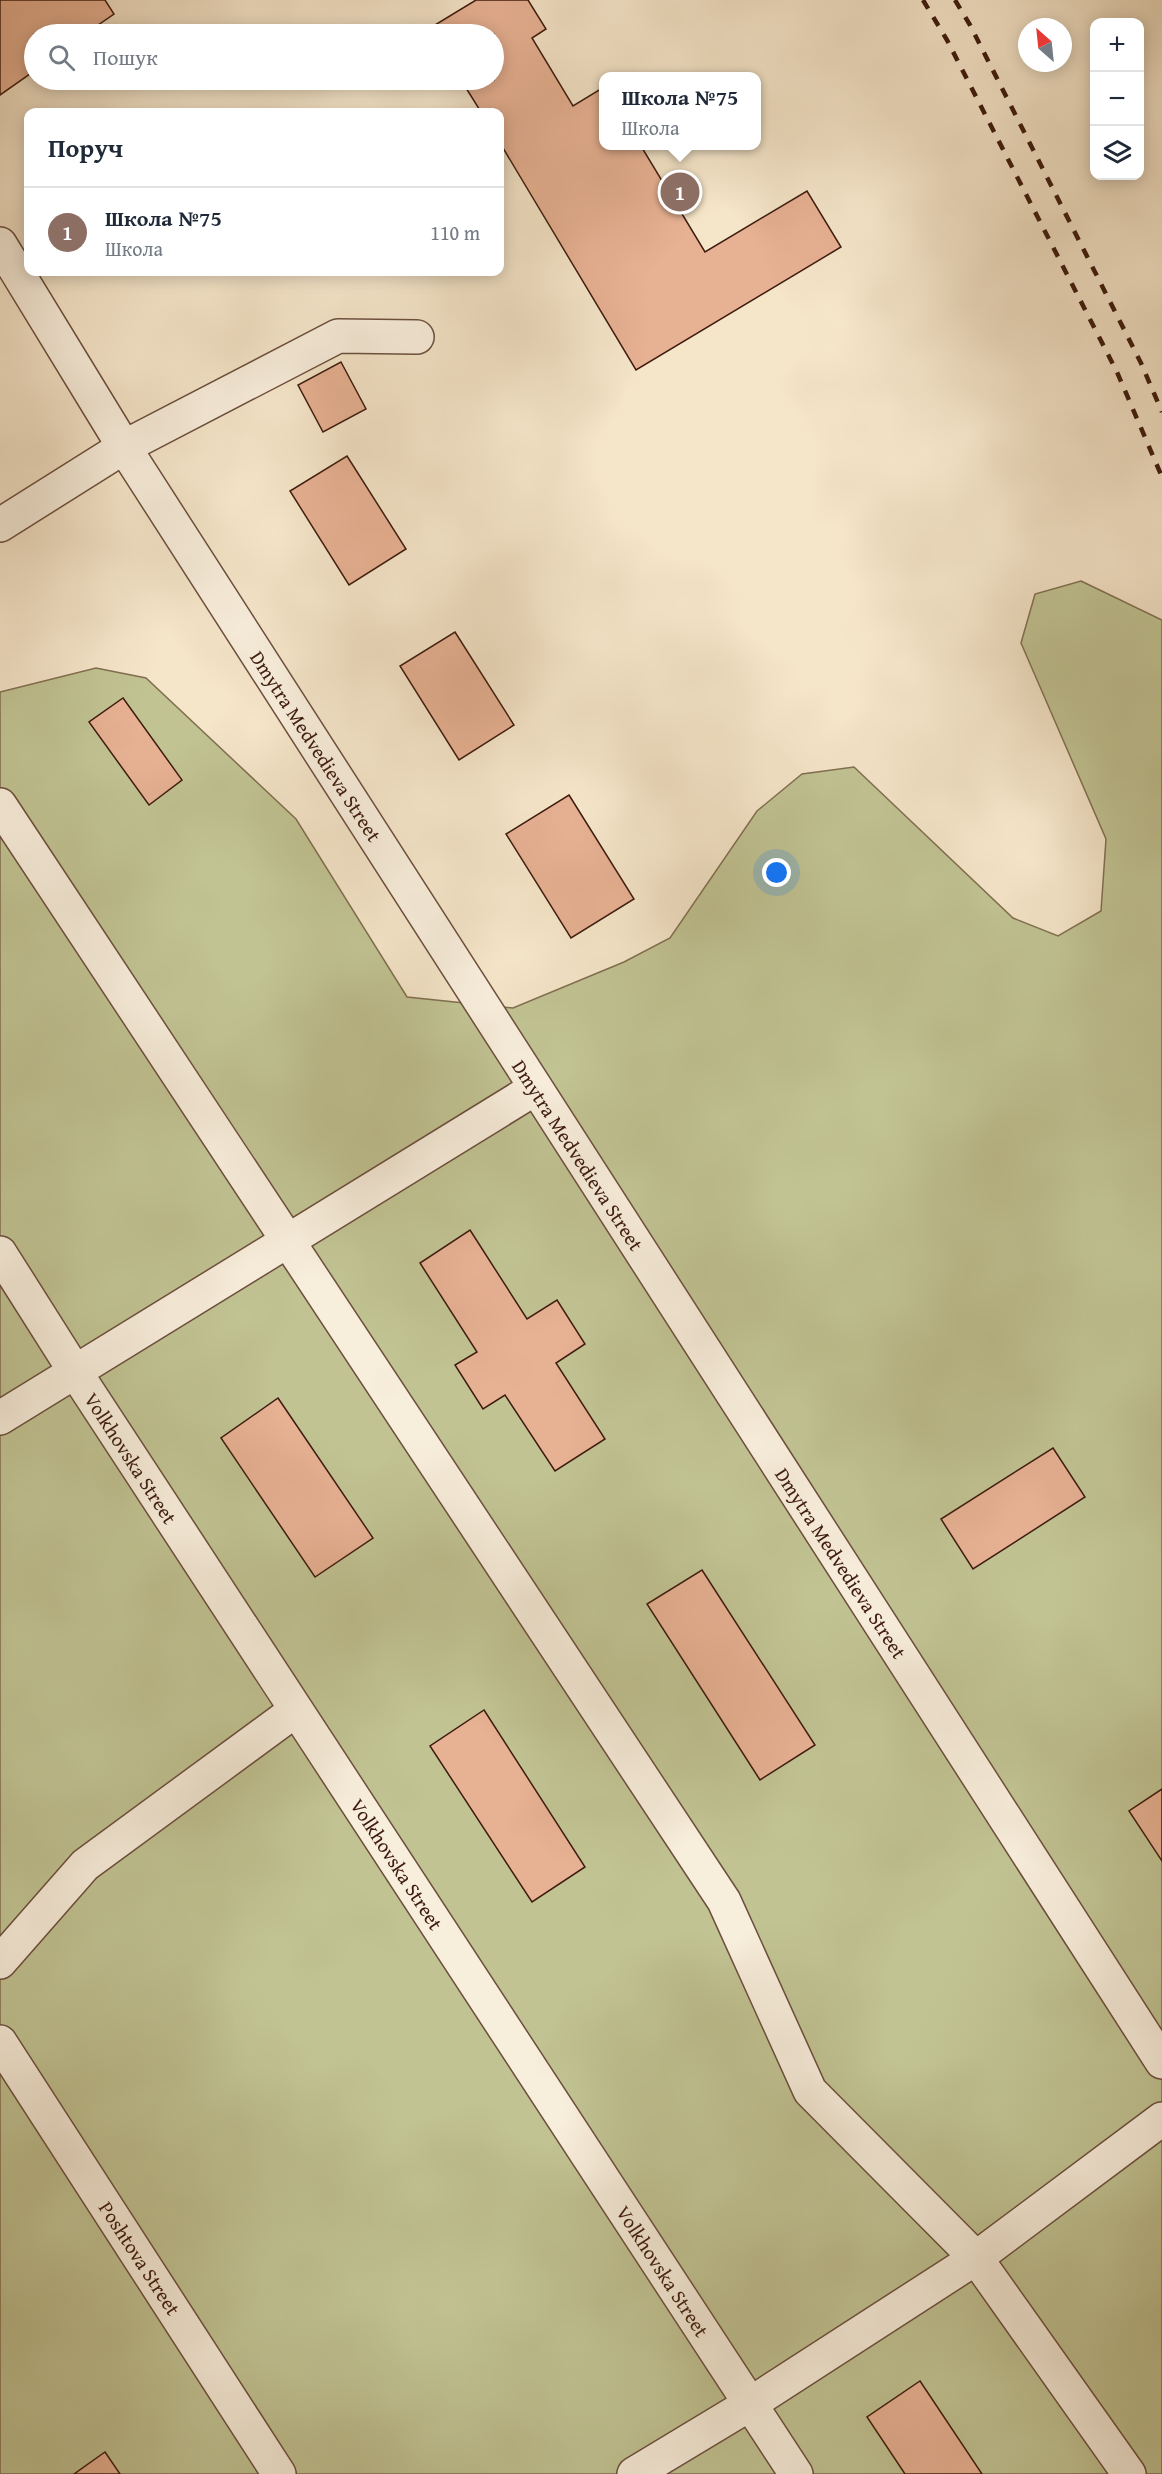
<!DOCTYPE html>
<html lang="uk">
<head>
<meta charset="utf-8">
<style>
  body { margin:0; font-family:"Gentium Book Plus",serif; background:#f2f2f3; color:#1f2937 }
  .controls { position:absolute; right:18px; top:18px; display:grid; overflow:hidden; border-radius:12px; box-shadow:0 3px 15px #0003 }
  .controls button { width:54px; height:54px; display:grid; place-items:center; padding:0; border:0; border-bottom:2px solid #e0e1e3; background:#fff; color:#1f2937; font:30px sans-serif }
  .compass { position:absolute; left:1018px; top:18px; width:54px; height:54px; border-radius:50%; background:#fff; box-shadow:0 3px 15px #0003; rotate:333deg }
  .you { position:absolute; left:777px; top:873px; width:21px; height:21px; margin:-15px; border:4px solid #fff; border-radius:50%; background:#1a73e8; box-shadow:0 0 0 9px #1a73e833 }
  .badge { display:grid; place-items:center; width:39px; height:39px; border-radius:50%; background:#8f2418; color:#fff; font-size:20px; font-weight:700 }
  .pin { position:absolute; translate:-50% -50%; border:3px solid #fff; box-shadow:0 2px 6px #0006 }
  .popup { position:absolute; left:599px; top:72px; width:162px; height:78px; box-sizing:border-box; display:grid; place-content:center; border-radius:12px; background:#fff; filter:drop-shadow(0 2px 4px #0005); font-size:20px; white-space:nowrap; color:#747a83 }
  .popup b { font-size:22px; color:#1f2937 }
  .popup::after { content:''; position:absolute; left:50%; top:100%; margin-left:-12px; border:12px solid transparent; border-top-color:#fff }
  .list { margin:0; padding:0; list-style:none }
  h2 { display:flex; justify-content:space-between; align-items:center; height:78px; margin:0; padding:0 24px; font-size:26px }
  h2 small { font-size:20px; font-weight:400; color:#747a83 }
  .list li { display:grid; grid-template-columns:39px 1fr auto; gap:18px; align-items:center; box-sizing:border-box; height:90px; padding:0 24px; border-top:2px solid #e0e1e3 }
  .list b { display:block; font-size:22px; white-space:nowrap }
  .list p { margin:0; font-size:20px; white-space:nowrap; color:#747a83 }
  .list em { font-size:20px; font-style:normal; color:#747a83 }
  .icon { flex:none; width:33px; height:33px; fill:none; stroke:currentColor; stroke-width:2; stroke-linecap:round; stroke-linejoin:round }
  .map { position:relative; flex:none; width:1162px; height:2474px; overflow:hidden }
  .search { position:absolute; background:#fff; box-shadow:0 3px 15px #0003; left:24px; top:24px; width:480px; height:66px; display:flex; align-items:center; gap:15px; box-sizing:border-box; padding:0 21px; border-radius:33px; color:#747a83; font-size:22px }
  .panel { position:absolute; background:#fff; box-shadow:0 3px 15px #0003; left:24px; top:108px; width:480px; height:168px; border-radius:12px }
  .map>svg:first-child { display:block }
  .green { fill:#c1c393; stroke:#806f50; stroke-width:1.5 }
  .building { fill:#e7b193; stroke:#3e1b0e; stroke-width:1.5 }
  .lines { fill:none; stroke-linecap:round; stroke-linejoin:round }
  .minor-casing { stroke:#6c4e3d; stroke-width:36 }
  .minor { stroke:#f8eedc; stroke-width:33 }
  .rail { stroke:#3e1b0e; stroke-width:4.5; stroke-dasharray:10 10; stroke-linecap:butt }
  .labels { text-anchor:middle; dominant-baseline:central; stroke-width:4.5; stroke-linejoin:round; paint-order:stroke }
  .street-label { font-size:20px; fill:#3e1b0e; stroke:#f8eedc }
</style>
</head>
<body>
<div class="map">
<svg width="1162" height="2474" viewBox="0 0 1162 2474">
  <rect width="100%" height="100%" fill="#f5e5c9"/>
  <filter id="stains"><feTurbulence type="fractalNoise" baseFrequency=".00333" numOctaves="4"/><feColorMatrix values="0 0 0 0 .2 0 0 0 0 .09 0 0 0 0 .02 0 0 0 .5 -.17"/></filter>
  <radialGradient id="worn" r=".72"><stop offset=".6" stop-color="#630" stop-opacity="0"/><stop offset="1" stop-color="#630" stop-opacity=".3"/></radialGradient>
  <path class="green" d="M1081 581 1162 620V2474H0V692L96 668 146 678 296 819 407 997 513 1008 624 962 670 938 757 811 802 774 854 767 1013 918 1058 936 1101 911 1106 839 1021 643 1035 594Z"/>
  <path class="building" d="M0 0H105L114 14 85 34H34V71L0 95Z
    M476 0H528L546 29 532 38 573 106 604 87V146H641L705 252 807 191 841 247 636 370 500 143V112H481L461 80H494V34H434L430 28Z
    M341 362 366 409 323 432 298 385Z
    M347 456 406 549 349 585 290 491Z
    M455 632 514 725 459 760 400 666Z
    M123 698 182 780 149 805 89 722Z
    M569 795 634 899 571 938 506 834Z
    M470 1230 527 1319 557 1300 585 1344 556 1363 605 1439 555 1471 505 1395 483 1409 455 1365 477 1352 420 1263Z
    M278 1398 373 1538 315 1577 221 1438Z
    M1053 1448 1085 1497 973 1569 941 1519Z
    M702 1570 815 1745 760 1780 647 1604Z
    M484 1710 585 1867 532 1902 430 1746Z
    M1162 1789V1861L1129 1811Z
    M920 2381 982 2474H905L867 2417Z
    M105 2452 120 2474H74Z"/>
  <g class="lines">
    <defs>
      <path id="minor" d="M0 244 124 447 1162 2062
        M0 525 124 447 338 336 417 337
        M0 805 724 1901 810 2091 976 2258 1129 2474
        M0 1253 74 1370 796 2474
        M0 1418 536 1088
        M0 1962 85 1865 296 1710
        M0 2042 279 2474
        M634 2474 750 2404 976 2258 1162 2119"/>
    </defs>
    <use href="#minor" class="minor-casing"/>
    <use href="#minor" class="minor"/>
    <path class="rail" d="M923 0 947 40 1117 372 1162 477
      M955 0 970 25 1141 363 1162 412"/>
  </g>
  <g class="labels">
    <g class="street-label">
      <text transform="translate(316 746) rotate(57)">Dmytra Medvedieva Street</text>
      <text transform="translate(578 1155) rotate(57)">Dmytra Medvedieva Street</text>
      <text transform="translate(131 1458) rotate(57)">Volkhovska Street</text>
      <text transform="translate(841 1563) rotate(57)">Dmytra Medvedieva Street</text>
      <text transform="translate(397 1864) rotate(57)">Volkhovska Street</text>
      <text transform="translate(140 2258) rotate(57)">Poshtova Street</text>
      <text transform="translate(663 2271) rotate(57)">Volkhovska Street</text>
    </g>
  </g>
  <rect width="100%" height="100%" filter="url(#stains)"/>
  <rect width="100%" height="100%" fill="url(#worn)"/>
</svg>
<div class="controls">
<button>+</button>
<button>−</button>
<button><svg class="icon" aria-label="layers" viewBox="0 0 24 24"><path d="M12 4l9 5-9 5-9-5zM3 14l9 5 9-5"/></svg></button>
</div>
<svg class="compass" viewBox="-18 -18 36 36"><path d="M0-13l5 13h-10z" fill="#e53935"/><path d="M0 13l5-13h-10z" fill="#747a83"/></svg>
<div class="you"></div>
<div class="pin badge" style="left:680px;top:192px;background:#8d6e63">1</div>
<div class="popup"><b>Школа №75</b>Школа</div>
<div class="search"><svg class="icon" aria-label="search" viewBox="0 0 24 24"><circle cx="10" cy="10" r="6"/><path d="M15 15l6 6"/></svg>Пошук</div>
<section class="panel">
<h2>Поруч<small></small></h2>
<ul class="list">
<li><span class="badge" style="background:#8d6e63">1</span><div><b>Школа №75</b><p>Школа</p></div><em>110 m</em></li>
</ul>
</section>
</div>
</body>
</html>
